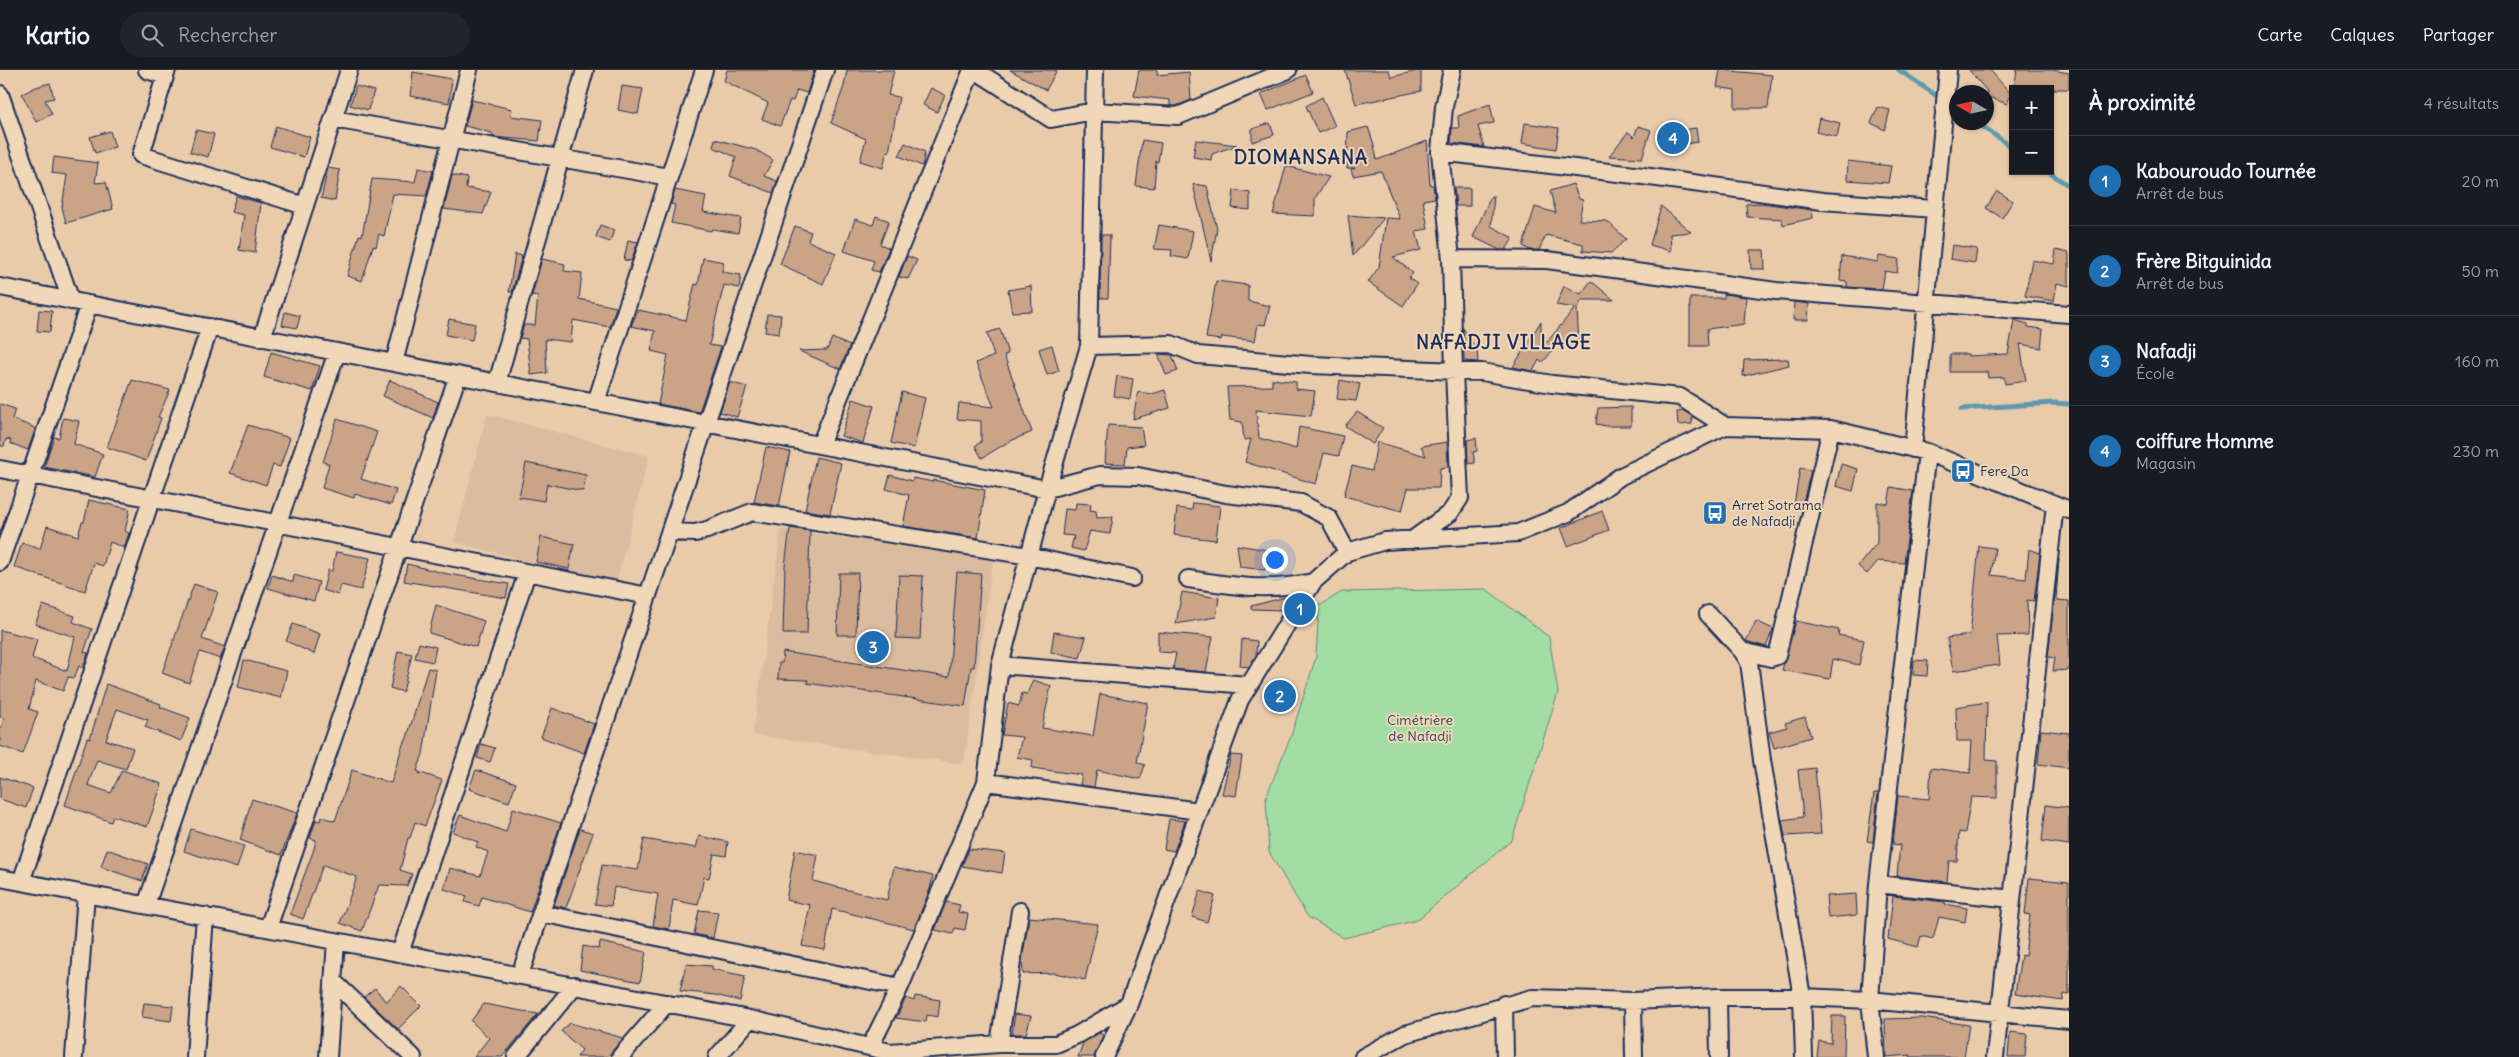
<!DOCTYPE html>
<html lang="fr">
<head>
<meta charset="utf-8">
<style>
  body { margin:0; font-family:Delius,sans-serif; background:#20242c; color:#f1f3f6 }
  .controls { position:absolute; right:15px; top:15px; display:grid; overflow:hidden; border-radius:0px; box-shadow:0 1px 4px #0004 }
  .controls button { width:45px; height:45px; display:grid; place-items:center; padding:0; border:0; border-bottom:1px solid #363941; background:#171b24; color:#f1f3f6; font:25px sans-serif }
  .compass { position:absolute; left:1949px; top:15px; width:45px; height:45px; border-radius:50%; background:#171b24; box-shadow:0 1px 4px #0004; rotate:279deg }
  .you { position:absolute; left:1274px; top:489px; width:18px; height:18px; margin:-12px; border:4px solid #fff; border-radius:50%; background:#1a73e8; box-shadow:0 0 0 8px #1a73e833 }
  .badge { display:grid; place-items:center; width:32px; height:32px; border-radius:50%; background:#1f6fb2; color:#fff; font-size:16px; font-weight:700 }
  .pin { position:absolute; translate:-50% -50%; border:2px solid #fff; box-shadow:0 1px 5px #0006 }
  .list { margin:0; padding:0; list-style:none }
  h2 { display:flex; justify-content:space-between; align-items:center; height:65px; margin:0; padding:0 20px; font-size:21px }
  h2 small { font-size:16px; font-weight:400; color:#9ea1a6 }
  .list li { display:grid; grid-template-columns:32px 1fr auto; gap:15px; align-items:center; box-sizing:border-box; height:90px; padding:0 20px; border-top:1px solid #363941 }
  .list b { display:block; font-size:19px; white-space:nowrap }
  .list p { margin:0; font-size:16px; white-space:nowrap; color:#9ea1a6 }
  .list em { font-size:16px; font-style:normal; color:#9ea1a6 }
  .icon { flex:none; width:28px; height:28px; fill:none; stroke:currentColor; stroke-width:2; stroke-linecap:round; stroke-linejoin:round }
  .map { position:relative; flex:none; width:2069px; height:987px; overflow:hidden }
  header { display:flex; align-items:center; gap:30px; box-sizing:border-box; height:70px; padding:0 25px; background:#171b24; border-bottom:1px solid #363941 }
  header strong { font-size:24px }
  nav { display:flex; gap:28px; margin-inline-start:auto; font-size:18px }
  .search { width:350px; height:45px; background:#20242c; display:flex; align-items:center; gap:12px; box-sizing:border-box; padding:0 18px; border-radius:28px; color:#9ea1a6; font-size:19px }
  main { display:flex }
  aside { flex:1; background:#171b24 }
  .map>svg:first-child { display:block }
  .built { fill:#dcbc9f }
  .green { fill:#a2dea4; stroke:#5e8681 }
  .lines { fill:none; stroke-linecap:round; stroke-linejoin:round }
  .stream { stroke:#6099af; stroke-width:5 }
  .building { fill:#cba487; stroke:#1b2f5e }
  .minor-casing { stroke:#1b2f5e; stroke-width:20 }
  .minor { stroke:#f0d7b7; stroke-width:16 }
  .labels { text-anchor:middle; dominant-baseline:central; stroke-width:4; stroke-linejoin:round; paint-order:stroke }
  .poi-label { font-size:14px; fill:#1b2f5e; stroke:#f0d7b7; text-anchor:start }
  .park-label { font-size:14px; fill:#2f4968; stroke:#f0d7b7 }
  .district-label { font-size:19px; font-weight:bold; letter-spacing:1px; fill:#1b2f5e; stroke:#f0d7b7 }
</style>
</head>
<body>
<header>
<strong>Kartio</strong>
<div class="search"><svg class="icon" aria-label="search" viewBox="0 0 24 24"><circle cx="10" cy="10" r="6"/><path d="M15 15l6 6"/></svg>Rechercher</div>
<nav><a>Carte</a><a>Calques</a><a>Partager</a></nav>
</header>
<main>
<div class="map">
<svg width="2069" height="987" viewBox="0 0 2069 987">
  <rect width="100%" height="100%" fill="#e9cbaa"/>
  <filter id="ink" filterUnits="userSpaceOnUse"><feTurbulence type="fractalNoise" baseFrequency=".02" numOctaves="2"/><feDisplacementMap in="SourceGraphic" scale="10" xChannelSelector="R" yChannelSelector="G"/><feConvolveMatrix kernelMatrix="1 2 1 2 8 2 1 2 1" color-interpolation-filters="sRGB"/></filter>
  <g filter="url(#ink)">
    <path class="built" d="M487 344 649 386 616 514 454 472Z
      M781 459 993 488 964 694 753 665Z"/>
    <path class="green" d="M1486 519 1549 567 1558 622 1512 770 1417 850 1344 868 1308 847 1269 782 1266 727 1291 666 1316 587 1319 536 1342 522Z"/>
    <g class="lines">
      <path class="stream" d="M1899 0 1956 39
        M1976 52 2013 78
        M2047 101 2069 116
        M1962 339 2053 333 2069 334"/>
    </g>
    <path class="building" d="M727 0H814L807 23 797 20 793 31 790 30 780 56 762 49 768 33 724 11Z
      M847 0H894L888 25 899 27 889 82 887 81 883 98 860 91 866 69 831 53 844 16Z
      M1010 0H1057L1046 20Z
      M1139 0H1157V5L1189 2 1191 30 1176 36H1170V30L1134 26Z
      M1345 0H1389L1391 7 1421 0V21L1356 34Z
      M1720 0 1772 5 1768 38H1735V20L1717 17Z
      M1969 0H1990L2011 24 2007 34 1986 26 1987 21Z
      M2017 0H2052L2069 3V19H2014Z
      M413 2 452 9 449 33 410 26Z
      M1306 5 1313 22 1268 40 1261 24Z
      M50 13 54 28 45 30 52 44 36 52 22 24 36 17Z
      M356 16 374 21 368 40 350 35Z
      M622 16 643 19 638 44 618 40Z
      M931 18 945 25 937 42 923 35Z
      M1322 27 1335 56 1318 63 1306 36Z
      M472 30 512 39 511 46 542 50 539 71 493 67 492 63 465 56Z
      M1490 34 1494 53 1478 56 1484 77 1451 73 1452 58H1459L1458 46Z
      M1878 37 1890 40 1885 60 1871 53Z
      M1819 48 1840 53 1837 67 1816 62Z
      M1270 53 1274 65 1252 72V59Z
      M1525 53 1559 58 1556 79 1522 73Z
      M276 56 310 67 304 87 270 77Z
      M1638 56 1651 60 1642 88 1609 86 1628 62 1634 67Z
      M1368 57 1374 75 1377 90 1427 71 1430 115H1433L1435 128 1423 130 1428 159 1416 161 1421 180 1393 187 1413 203 1409 208 1417 214 1403 236 1368 212 1379 197 1386 148 1400 149 1381 101 1353 106 1351 99 1355 98H1347L1348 62Z
      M1696 58 1698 72 1678 75 1676 61Z
      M196 60 214 64 208 87 190 82Z
      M110 61 115 77 95 83 90 67Z
      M715 69 756 80 773 90 764 106 777 111 773 123 730 106 736 87 713 77Z
      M1142 70 1161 73 1158 92 1156 91 1154 118 1136 116Z
      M1196 70 1237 75 1212 84 1211 90 1193 87Z
      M905 73 925 82 922 96 899 86Z
      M54 87 98 93 95 113 106 112 113 139 66 153 62 137 67 105 52 103Z
      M1848 91 1891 96 1888 113 1847 110Z
      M1286 96 1329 107 1315 128V146L1273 144Z
      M328 98 340 100 335 131 321 128Z
      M418 98 433 101 426 126 393 124 384 166 379 164 376 177 373 176 362 211 347 206 359 165 362 166 372 109 415 112Z
      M452 105 467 108 466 118 491 122 483 144 444 139Z
      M1193 114 1207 116 1217 159 1211 191Z
      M1573 114 1579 129 1583 130 1579 150 1607 151 1626 169 1611 183 1583 181V174L1546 165 1539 180H1530L1523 176 1535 137 1556 143 1550 121Z
      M1454 118H1470V136H1456Z
      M675 120 706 126 703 142 741 148 738 163 712 159 711 161 671 153 675 135 671 134Z
      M1234 120 1250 123V140L1232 138Z
      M1997 121 2013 131 2002 148 1986 138Z
      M236 126 261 133 255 183 239 180 244 145 231 142Z
      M1491 126H1494L1491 156 1513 168 1506 180H1500L1473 167Z
      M1761 133 1812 140 1813 148 1783 155 1782 149 1747 147 1746 134Z
      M1661 136 1691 162 1670 164 1671 181 1650 175Z
      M1348 145 1384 148 1353 186Z
      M876 146 889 151 880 174 889 178 879 202 871 200 874 191 844 181 855 149 873 155Z
      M600 155 614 160 610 172 596 167Z
      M1159 155 1193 161 1188 189 1171 186 1172 180 1154 179Z
      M795 156 811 162 808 171 836 183 823 214 780 194Z
      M1101 165H1110L1108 228H1100Z
      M628 170 638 172 631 191 624 190Z
      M1952 175 1977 179 1975 193 1950 189Z
      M1750 180H1764L1765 199H1751Z
      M2056 180 2069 183V216L2057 213 2054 231 2025 226 2032 190 2054 194Z
      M515 184 522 186 512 222H509Z
      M907 186 917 190 908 209 899 207Z
      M1842 186 1878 192 1879 186 1899 189 1897 203 1885 201 1882 219 1847 217V212L1840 211Z
      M703 188 724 192 722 202 741 205 739 218 724 215 709 275 721 277 699 342 658 334 668 285 651 281 655 261 631 256 638 240 686 250 695 214 698 215Z
      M542 189 565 194 564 201 582 203 579 229 616 237 610 257 573 250 571 272 545 269 547 303 531 305 527 269 520 268 524 255H535L538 226 532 225Z
      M1216 211 1248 215V231L1270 236 1265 255 1258 254 1255 271 1222 267 1221 270 1206 268Z
      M1591 211 1614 230H1582L1577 239 1579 274 1552 276 1555 278 1542 293 1539 290 1533 301 1513 297 1541 251V268L1547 272 1575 238 1556 235 1564 216 1581 224Z
      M1031 216 1032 241 1012 242 1008 220Z
      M1724 224 1746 227 1744 254 1707 259 1708 276H1690V228H1724Z
      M1794 232 1809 234 1808 250H1793Z
      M39 240 52 241 50 262 37 261Z
      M285 242 300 246 297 258 282 255Z
      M767 244 781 245 779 264 765 262Z
      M449 249 475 254 472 270 446 265Z
      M2014 250 2028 254V257L2043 259 2041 278 2020 274 2026 311 2005 314 2004 307 1988 308 1987 302H1950V284H1968V286L2008 284Z
      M1463 258 1477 280 1478 292 1464 291Z
      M1000 259 1008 284 1004 285 1032 362 1008 372 982 388 975 376 981 372V351L957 349 959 333 994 337 976 293 994 286 987 263Z
      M832 268 850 276 840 299 799 281 827 280Z
      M1052 275 1059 301 1047 305 1039 279Z
      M271 282 320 296 312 321 264 307Z
      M1158 284 1172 285 1178 301 1166 305Z
      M1788 289 1789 295 1743 306 1744 290Z
      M1117 306 1133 309 1130 329 1114 326Z
      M1272 309 1296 312V319L1315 321 1311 346 1256 340 1259 368 1296 379 1299 357 1343 366 1339 386 1324 383 1316 414 1245 392 1251 369 1244 370 1242 352 1230 350 1227 317 1272 316Z
      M132 310 170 320 158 347 161 348 146 391 107 377Z
      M390 310 438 332 433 348 383 326Z
      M1340 310 1360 314 1356 331 1337 329Z
      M730 312 747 317 737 347 720 342Z
      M1165 320 1170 338 1133 349 1138 322 1152 324Z
      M902 322 925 328 914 378 891 373Z
      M853 329 874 336 863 373 841 366Z
      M0 334 15 339 12 349 33 357 35 360 28 380 10 373 11 370 6 369 4 376H0Z
      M1631 337V356H1606L1596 354 1598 338Z
      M1684 341 1692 346V354L1678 355 1677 342Z
      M1357 342 1383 358 1373 374 1345 356Z
      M63 348 79 351 74 374 103 384 95 407 44 397 54 367 59 368Z
      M337 349 377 362 361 409 396 420 391 435 355 424 354 428 322 418 329 394 323 392Z
      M248 355 290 368 280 397 273 395 266 415 230 403Z
      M1108 355 1141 357 1144 375 1127 377 1125 394 1105 393Z
      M1476 368 1477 381 1473 382 1475 393 1468 394 1467 370Z
      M1377 372 1426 386 1421 376 1447 372 1448 397 1440 398 1439 418H1408L1402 441 1344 426 1352 396 1372 401Z
      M766 377 790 382 779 436 754 432Z
      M816 387 841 393 830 444 805 440Z
      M526 393 586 405 583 421 547 414 544 431 519 427Z
      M1841 394 1858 399 1853 421 1836 416Z
      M1800 398 1811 400 1802 436 1794 435Z
      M890 405 912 411 913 408 933 412V410L985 420 978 468 903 456 909 425 886 419Z
      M1891 417 1913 421 1904 493 1878 491 1867 504 1858 496 1877 473V432L1888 434Z
      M89 430 130 439 125 461 129 463 124 478 110 472 103 496 94 493 85 521 14 497 22 473 40 479 47 456 78 466 82 452H84Z
      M1076 433 1091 434 1090 440 1096 441 1097 448 1113 447 1110 464 1090 461 1084 481 1071 478 1074 466 1062 465 1065 439 1075 440Z
      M1193 433 1220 436 1216 470 1174 465 1177 438 1192 440Z
      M1602 441 1609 460 1568 476 1561 458Z
      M790 458 810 461 807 564H783L785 496Z
      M541 467 574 474 569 499 536 492Z
      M1237 475 1268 480 1265 500 1240 497Z
      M1979 476 1995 478 1991 505 2026 509 2029 479 2040 483 2034 531 2027 530 2028 565 1997 566 2000 595 1953 601 1947 568 1970 565Z
      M336 482 370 488 361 520 341 515 338 525 323 520 328 500 332 501Z
      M2059 489 2056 530 2069 531V600L2053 601 2055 588 2048 587Z
      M407 494 448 504 509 514 506 528 404 511Z
      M957 502 981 504 974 597H971L965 636 807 613 808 610 778 609 779 593H782L783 582 949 607Z
      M839 503H858L856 565H837Z
      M272 505 293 512 294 505 319 512 314 531 268 518Z
      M899 505 923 506 920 569 896 568Z
      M194 514 218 522 202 569 225 577 220 589 200 582 189 613 162 603Z
      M1182 522 1219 528 1216 547 1176 554Z
      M1290 526 1284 540 1251 539V536Z
      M43 535 75 546 73 552 92 559 84 582 88 583 83 598 79 596 74 608 68 607 63 621 36 611 29 639 38 642 23 684 0 676V661L4 648 0 647V560L37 569 32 588 67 601 75 567 35 554Z
      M436 535 484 551 476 577 429 563Z
      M1756 551 1773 559 1766 577 1746 571Z
      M1796 551 1839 560 1838 565 1864 570 1859 595 1833 589 1830 609 1782 600Z
      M293 554 320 564 314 584 286 571Z
      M1054 562 1086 567 1080 588 1051 582Z
      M1158 562 1213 567 1206 602 1173 599 1176 583 1158 582Z
      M1242 569 1257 571 1256 585 1249 597 1240 596Z
      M419 573 436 577 433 592 415 588Z
      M398 581 412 584 403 622 390 618Z
      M244 590 287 601 281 628 238 617Z
      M1914 590 1928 591 1927 606 1913 605Z
      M428 598 436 600 423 684 417 701 420 702 419 705 421 703 442 710 425 756 415 752 410 768H408L400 800 412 804 407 816 379 815 362 861 340 853 357 807 323 795 303 849 290 844 314 779 316 770 310 768 316 750 320 751 322 747 335 751 352 700 391 713 404 671H406Z
      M1033 610 1051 616 1042 658 1093 666 1100 624 1148 633 1137 692 1145 695 1140 709 1097 700 1094 717 1080 715 1082 705 1032 698 1033 690 1017 687 1022 667 1002 665 1008 633 1019 636 1022 623 1027 624Z
      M106 614 161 634 160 637 190 648 181 671 145 657 148 650 117 639 106 670 133 678 126 699 97 690 88 715 111 723 122 700 162 714 147 757 113 746 111 752 65 735 87 668 90 669Z
      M1987 632 1986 690 1997 691V728L1971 727 1965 763 1959 762 1957 791H1949L1947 812 1897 806 1900 775 1893 774 1898 726 1929 729 1931 698 1970 703 1972 671H1957L1956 637Z
      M552 638 594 654 584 683 541 667Z
      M1805 647 1811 667 1774 678 1769 662 1787 657 1785 653Z
      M2041 660 2069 663V698L2038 694Z
      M481 674 495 678 490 692 477 688Z
      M1231 685 1242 686 1236 726 1222 724Z
      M1815 698 1821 764 1785 766 1782 750 1803 747 1798 700Z
      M476 700 516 713 509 732 469 719Z
      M0 707 33 718 26 738 0 729Z
      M1874 723H1878L1873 772 1867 771Z
      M252 729 297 743 281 785 240 770Z
      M2046 735 2069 738V775L2042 771Z
      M513 738 561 753 530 842 482 827 479 836 465 832 467 826 444 819 450 798 480 806 488 782 476 777 478 772 453 762 460 745 506 762Z
      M1169 749 1185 751 1174 781 1164 779Z
      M191 759 244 776 237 798 184 781Z
      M580 759 593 763 566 838 554 835Z
      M699 766 728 772 726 786 714 784 709 808 704 807 698 835 673 830 669 859 653 856 658 824 614 817 611 836 595 834 602 795 638 800 644 769 696 778Z
      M107 779 148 794 142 811 101 797Z
      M969 779 1005 783 1002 803 962 796Z
      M795 780 818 785 813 811 887 830 894 797 933 806 930 819 914 859 832 839 825 880 802 876 810 835 786 830Z
      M2029 808 2069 812V925L2064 924 2063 931 2015 924 2021 885 2025 886 2030 845 2025 844Z
      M1200 821 1215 826 1207 852 1192 847Z
      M1856 824 1857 845 1828 848 1826 826Z
      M1893 826 1945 832V834L1967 838 1965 852 1939 847 1933 869 1921 866 1918 877 1888 869Z
      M946 832 960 835 958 842 968 844 965 860 955 858 953 864 935 860Z
      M699 840 718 842 713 868 694 864Z
      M1029 847 1098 854 1085 910 1055 903 1023 904 1022 891Z
      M600 872 646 882 640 912 580 900 583 876 599 879Z
      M686 894 712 896V899L745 906 740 931 715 925 680 921Z
      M401 916 421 936 398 959 364 927 375 918 386 932Z
      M915 926 940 930 938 947 927 945 926 952 896 948 906 928 914 931Z
      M144 933 173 936 171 951 142 947Z
      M484 934 538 944 502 987H474L489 968 471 951Z
      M1015 944 1031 946 1026 964H1012Z
      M1832 946H1845L1844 987H1817L1819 971 1831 973Z
      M1922 948 1969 955 1964 987H1910L1911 985 1886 987 1885 949Z
      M570 953 623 968 607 987H577L582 980 561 961Z
      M2010 962 2027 964 2025 987H2008Z
      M1099 963 1103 965 1094 987H1078L1083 973Z"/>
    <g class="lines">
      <defs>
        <path id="minor" d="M147 0 165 6
          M167 0 141 85 305 136
          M975 0 1051 49 1094 41 1178 46 1288 0
          M0 24 71 231
          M333 49 669 107
          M1440 82 1643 106 1822 131 1935 139
          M1451 189 1547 190 1776 221 2069 244
          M0 217 1047 419 1100 405 1138 406 1226 424 1301 433 1329 448 1347 482
          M262 268 349 0
          M1089 276 1171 274 1198 285 1311 295 1482 302 1552 314 1680 327 1725 356
          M394 293 469 0
          M497 313 585 0
          M596 332 704 0
          M820 375 972 0
          M1913 379 1948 0
          M0 399 648 526
          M670 462 695 463 707 460 752 442 1029 486 1132 508
          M1412 470 1450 443 1460 428 1454 302 1451 189 1440 82 1444 37 1452 0
          M0 492 89 234
          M1188 509C1236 516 1265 522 1313 512
          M1708 544 1742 581 1749 592 1762 690 1802 927 1804 987
          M1742 581 1771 588 1777 586 1831 359
          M1000 595 1248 615
          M986 712 1199 741
          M0 808 750 949 890 982 999 974H1056L1077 965 1129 934
          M21 812 210 257
          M1878 814 2012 829
          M146 835 337 282
          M541 843 900 917
          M268 858 458 305
          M400 883 527 503
          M520 905 825 0
          M333 911 413 987
          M1718 927 1719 987
          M1633 931 1634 987
          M1504 934 1505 987
          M999 974 1020 841
          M870 977 900 917 986 712 1000 595 1047 419 1089 276 1095 0
          M74 987 86 824
          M195 987 205 846
          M328 987 336 871
          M516 987 575 915
          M620 987 667 933
          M717 987 750 949
          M1104 987 1129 934 1240 630 1313 512 1347 482 1385 471 1518 463 1568 443 1621 406 1725 356 1831 359 1927 382 2069 440
          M1363 987 1405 964 1532 928 1633 931 1718 927H1802L1870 930 2069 950
          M1876 987 1870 930 1878 814 1927 382
          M1995 987 2055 434"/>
      </defs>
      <use href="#minor" class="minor-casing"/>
      <use href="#minor" class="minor"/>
    </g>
  </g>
  <defs>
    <symbol id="bus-square" viewBox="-11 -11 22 22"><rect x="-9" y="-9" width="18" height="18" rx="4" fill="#1f6fb2" stroke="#f0d7b7"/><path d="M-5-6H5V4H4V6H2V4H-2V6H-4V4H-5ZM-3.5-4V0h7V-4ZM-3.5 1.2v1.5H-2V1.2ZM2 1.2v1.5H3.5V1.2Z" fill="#fff"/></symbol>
  </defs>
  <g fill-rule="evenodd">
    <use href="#bus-square" x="1949" y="387" width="28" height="28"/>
    <use href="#bus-square" x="1701" y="429" width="28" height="28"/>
  </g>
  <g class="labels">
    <g class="poi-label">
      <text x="1980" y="401">Fere Da</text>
      <text x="1732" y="435">Arret Sotrama<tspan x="1732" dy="16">de Nafadji</tspan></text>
    </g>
    <g class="park-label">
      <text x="1420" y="650">Cimétrière<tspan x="1420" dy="16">de Nafadji</tspan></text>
    </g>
    <g class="district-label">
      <text x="1301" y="87">DIOMANSANA</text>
      <text x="1504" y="272">NAFADJI VILLAGE</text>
    </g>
  </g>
</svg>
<div class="controls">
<button>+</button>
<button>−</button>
</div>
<svg class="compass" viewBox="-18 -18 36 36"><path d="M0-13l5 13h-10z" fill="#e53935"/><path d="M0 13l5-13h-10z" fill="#9ea1a6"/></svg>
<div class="you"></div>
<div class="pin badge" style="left:1300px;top:539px">1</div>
<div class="pin badge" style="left:1280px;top:626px">2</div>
<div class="pin badge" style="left:873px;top:577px">3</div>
<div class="pin badge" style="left:1673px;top:68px">4</div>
</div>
<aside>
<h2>À proximité<small>4 résultats</small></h2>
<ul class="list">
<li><span class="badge">1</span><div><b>Kabouroudo Tournée</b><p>Arrêt de bus</p></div><em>20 m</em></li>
<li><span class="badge">2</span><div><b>Frère Bitguinida</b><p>Arrêt de bus</p></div><em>50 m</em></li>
<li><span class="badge">3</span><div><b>Nafadji</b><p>École</p></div><em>160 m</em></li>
<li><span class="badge">4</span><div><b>coiffure Homme</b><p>Magasin</p></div><em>230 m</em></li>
</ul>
</aside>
</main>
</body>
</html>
